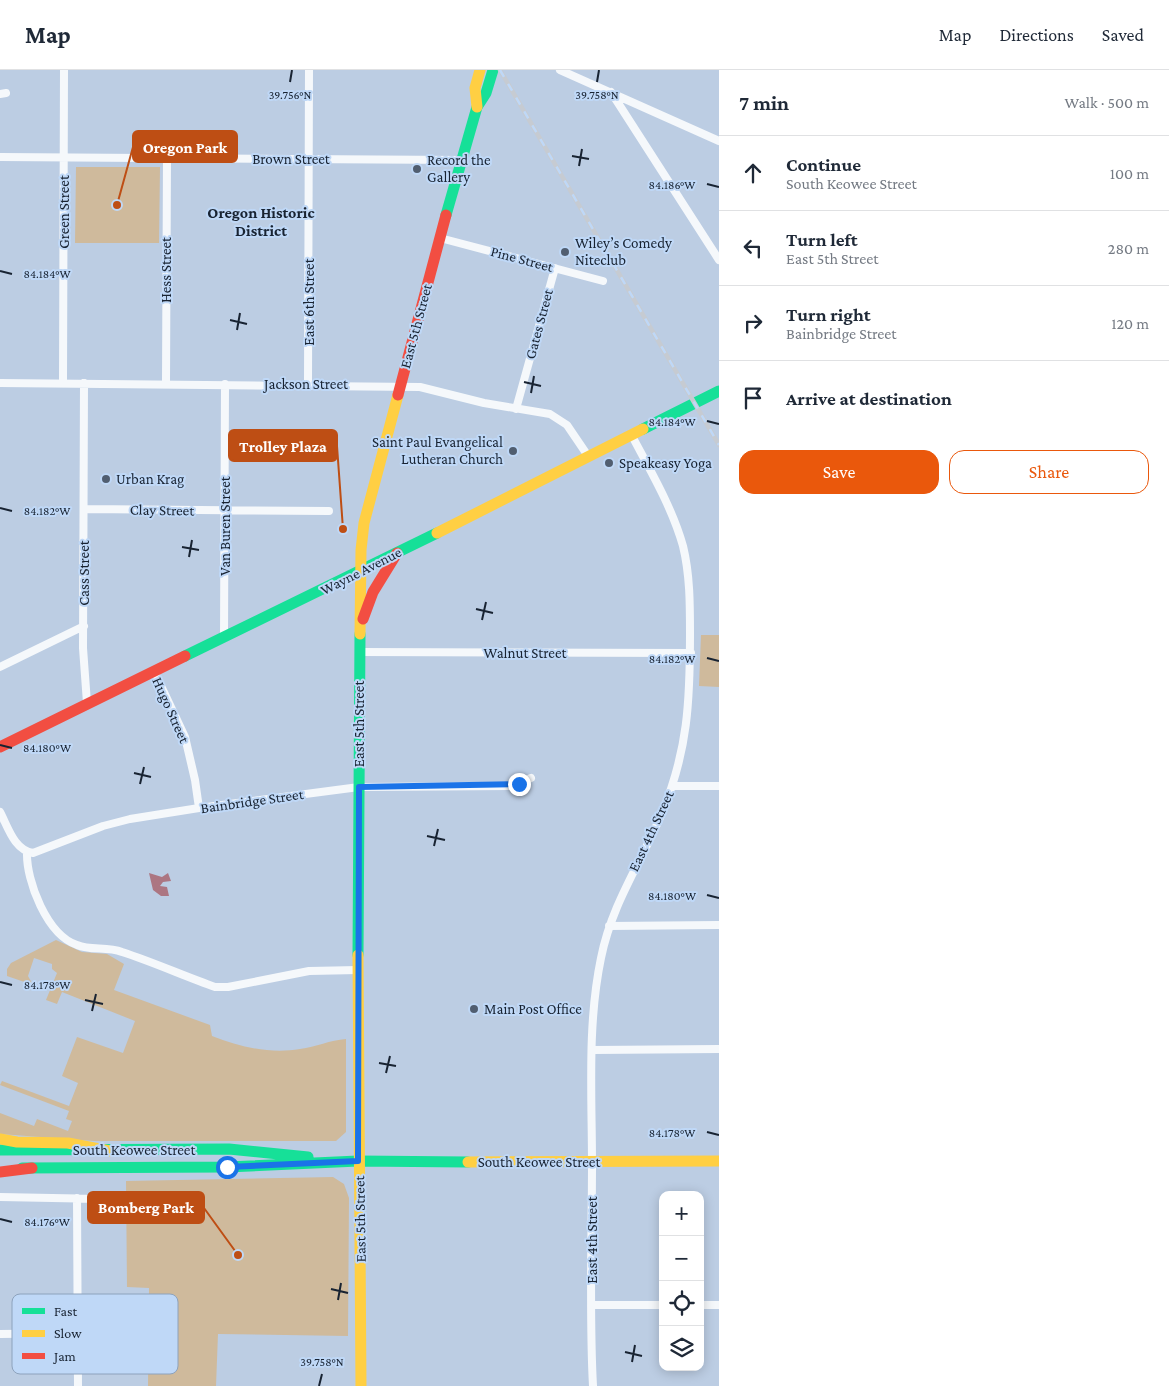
<!DOCTYPE html>
<html lang="en">
<head>
<meta charset="utf-8">
<style>
  body { margin:0; font-family:"Crimson Pro",serif; background:#f2f2f3; color:#1f2937 }
  .controls { position:absolute; right:15px; bottom:15px; display:grid; overflow:hidden; border-radius:10px; box-shadow:0 2px 12px #0003 }
  .controls button { width:45px; height:45px; display:grid; place-items:center; padding:0; border:0; border-bottom:1px solid #e0e1e3; background:#fff; color:#1f2937; font:25px sans-serif }
  .stop { position:absolute; width:15px; height:15px; margin:-11px; border:4px solid #1a73e8; border-radius:50%; background:#fff }
  .stop.end { background:#1a73e8; border-color:#fff; box-shadow:0 1px 5px #0008 }
  .list { margin:0; padding:0; list-style:none }
  h2 { display:flex; justify-content:space-between; align-items:center; height:65px; margin:0; padding:0 20px; font-size:21px }
  h2 small { font-size:16px; font-weight:400; color:#747a83 }
  .list li { display:grid; grid-template-columns:32px 1fr auto; gap:15px; align-items:center; box-sizing:border-box; height:75px; padding:0 20px; border-top:1px solid #e0e1e3 }
  .list b { display:block; font-size:19px; white-space:nowrap }
  .list p { margin:0; font-size:16px; white-space:nowrap; color:#747a83 }
  .list em { font-size:16px; font-style:normal; color:#747a83 }
  .actions { display:flex; gap:10px; padding:15px 20px }
  .actions a { flex:1; padding:11px 0; border:1px solid #ea580c; border-radius:15px; text-align:center; font-size:18px; color:#ea580c }
  .actions .main { background:#ea580c; color:#fff }
  .icon { flex:none; width:28px; height:28px; fill:none; stroke:currentColor; stroke-width:2; stroke-linecap:round; stroke-linejoin:round }
  .map { position:relative; flex:none; width:719px; height:1316px; overflow:hidden }
  header { display:flex; align-items:center; gap:30px; box-sizing:border-box; height:70px; padding:0 25px; background:#fff; border-bottom:1px solid #e0e1e3 }
  header strong { font-size:24px }
  nav { display:flex; gap:28px; margin-inline-start:auto; font-size:18px }
  main { display:flex }
  aside { flex:1; background:#fff }
  .map>svg:first-child { display:block }
  .green { fill:#cfba9c }
  .water { fill:#ac7682 }
  .lines { fill:none; stroke-linecap:round; stroke-linejoin:round }
  .street { stroke:#f5f8fb; stroke-width:8 }
  .fast { stroke:#16e098; stroke-width:11 }
  .slow { stroke:#ffcf43; stroke-width:11 }
  .jam { stroke:#f24e42; stroke-width:11 }
  .rail-casing { stroke:#c6cbd2; stroke-width:4.5 }
  .rail { stroke:#bfd8f7; stroke-width:2.5; stroke-dasharray:8; stroke-linecap:butt }
  .route { stroke:#1a73e8; stroke-width:6 }
  .ticks { fill:none; stroke:#182332; stroke-width:2 }
  .poi-dot { fill:#515e70; stroke:#bfd8f7; stroke-width:2 }
  .labels { text-anchor:middle; dominant-baseline:central; stroke-width:4; stroke-linejoin:round; paint-order:stroke }
  .street-label { font-size:15px; fill:#182332; stroke:#bfd8f7 }
  .poi-label { font-size:15px; fill:#182332; stroke:#bfd8f7; text-anchor:start }
  .neighbourhood-label { font-size:16px; font-weight:bold; fill:#182332; stroke:#bfd8f7 }
  .key { fill:#bfd8f7; stroke:#8da2bc; stroke-width:1 }
  .key-label { font-size:14px; fill:#182332 }
  .ticks-label { font-size:12px; text-anchor:middle; fill:#182332; stroke:#bfd8f7; stroke-width:4; stroke-linejoin:round; paint-order:stroke }
  .leader { fill:none; stroke:#be4e14; stroke-width:2 }
  .callout-dot { fill:#be4e14; stroke:#bfd8f7; stroke-width:2 }
  .callout { fill:#be4e14; stroke:#be4e14; stroke-width:2 }
  .callout-label { font-size:16px; text-anchor:middle; font-weight:bold; fill:#fff }
</style>
</head>
<body>
<header>
<strong>Map</strong>
<nav><a>Map</a><a>Directions</a><a>Saved</a></nav>
</header>
<main>
<div class="map">
<svg width="719" height="1316" viewBox="0 0 719 1316">
  <rect width="100%" height="100%" fill="#bccde3"/>
  <path class="green" d="M76 97H160L159 173H75Z
    M701 565H719V617L699 616Z
    M56 870 82 882 107 884 124 894 114 920 210 955 212 966C240 977 270 984 300 979 316 977 330 970 346 969V1062L336 1071H94L0 1064V1043L34 1056 37 1049 68 1061 72 1051 66 1049 69 1041 0 1015 2 1011 69 1036 78 1013 62 1006 77 967 123 983 135 951 62 922 57 934 46 930 57 903 52 899V894L34 888 28 906 33 915 7 906V899L11 893Z
    M333 1107 344 1114 349 1128 348 1266 218 1264 216 1316H148L149 1218 127 1217 126 1111Z"/>
  <path class="water" d="M149 803 162 807 168 803 171 811 163 812 160 816 167 817 169 826H161L153 820Z"/>
  <g class="lines">
    <path class="street" d="M560 0 719 71
      M611 22 719 190
      M0 24 6 23
      M0 87 461 90
      M440 168 603 211
      M0 313 420 317 484 333 550 344 567 355 588 386
      M63 313 64 0
      M84 313 83 578 87 633
      M166 313 167 87
      M308 314 309 0
      M516 339 555 198
      M84 439 329 441
      M224 568 225 314
      M359 582 691 583
      M0 597 84 556
      M154 601 185 667 195 710 199 738
      M672 716H719
      M0 742C8 757 14 780 33 783L103 756 130 749 199 738 359 717 510 716 531 708
      M27 782C26 811 47 865 77 875 91 881 107 876 122 882 153 892 184 906 215 917H228L309 901 358 900
      M609 856 719 855
      M593 980 719 979
      M0 1127 104 1129 128 1140
      M77 1128 78 1316
      M591 1235H663
      M700 1235H719
      M0 1264 78 1263
      M593 1316C589 1242 592 1168 592 1094 592 1026 587 955 601 888 612 833 641 793 662 743 688 680 690 631 690 564 690 534 690 505 683 476 672 437 650 400 631 364"/>
    <path class="fast" d="M446 145 477 37 486 23 493 0
      M643 359 719 321
      M185 586 437 463
      M358 885 360 564
      M0 1080 229 1079 308 1087
      M22 1098 227 1097 358 1091 468 1092"/>
    <path class="slow" d="M477 37 475 18 480 0
      M437 463 643 359
      M360 564 361 480 364 453 398 325
      M358 885 361 1316
      M0 1069 17 1072 68 1073 110 1081
      M468 1092 719 1091"/>
    <path class="jam" d="M398 325 446 145
      M363 549 373 522 397 483
      M0 677 185 586
      M0 1102 32 1098"/>
    <defs>
      <path id="rail" d="M500 0 719 375"/>
    </defs>
    <use href="#rail" class="rail-casing"/>
    <use href="#rail" class="rail"/>
  </g>
  <g class="lines">
    <path class="route" d="M227 1097 358 1091 359 717 519 714"/>
  </g>
  <path class="ticks" d="M290 12 292 0M597 12 599 0M572 86 589 89M579 96 582 79M707 114 719 117M0 201 12 204M230 250 247 254M237 260 240 243M524 312 541 316M531 323 534 306M707 351 719 354M0 438 12 441M182 477 199 480M189 487 192 470M476 539 493 543M482 550 486 532M707 588 719 591M0 675 12 678M134 703 151 707M140 714 144 697M427 766 445 770M434 776 438 759M707 825 719 828M0 912 12 915M85 930 103 934M92 941 96 924M379 993 396 996M386 1003 390 986M707 1062 719 1065M0 1149 12 1152M331 1219 348 1223M338 1230 341 1213M625 1282 642 1286M632 1292 635 1275M319 1316 322 1304"/>
  <g class="poi-dot">
    <circle cx="417" cy="99" r="5"/>
    <circle cx="565" cy="182" r="5"/>
    <circle cx="513" cy="381" r="5"/>
    <circle cx="609" cy="393" r="5"/>
    <circle cx="106" cy="409" r="5"/>
    <circle cx="474" cy="939" r="5"/>
  </g>
  <g class="labels">
    <g class="street-label">
      <text x="291" y="89">Brown Street</text>
      <text transform="translate(64 142) rotate(-90)">Green Street</text>
      <text transform="translate(522 189) rotate(15)">Pine Street</text>
      <text transform="translate(166 200) rotate(-90)">Hess Street</text>
      <text transform="translate(309 232) rotate(-90)">East 6th Street</text>
      <text transform="translate(539 254) rotate(-75)">Gates Street</text>
      <text transform="translate(416 256) rotate(-75)">East 5th Street</text>
      <text x="306" y="314">Jackson Street</text>
      <text transform="translate(162 440) rotate(1)">Clay Street</text>
      <text transform="translate(225 456) rotate(-90)">Van Buren Street</text>
      <text transform="translate(361 501) rotate(-27)">Wayne Avenue</text>
      <text transform="translate(84 503) rotate(-90)">Cass Street</text>
      <text x="525" y="583">Walnut Street</text>
      <text transform="translate(171 640) rotate(66)">Hugo Street</text>
      <text transform="translate(359 654) rotate(-90)">East 5th Street</text>
      <text transform="translate(252 731) rotate(-8)">Bainbridge Street</text>
      <text transform="translate(651 761) rotate(-65)">East 4th Street</text>
      <text x="134" y="1080">South Keowee Street</text>
      <text x="539" y="1092">South Keowee Street</text>
      <text transform="translate(360 1149) rotate(-91)">East 5th Street</text>
      <text transform="translate(592 1170) rotate(-90)">East 4th Street</text>
    </g>
    <g class="poi-label">
      <text x="427" y="90">Record the<tspan x="427" dy="17">Gallery</tspan></text>
      <text x="575" y="173">Wiley’s Comedy<tspan x="575" dy="17">Niteclub</tspan></text>
      <text x="503" y="372" text-anchor="end">Saint Paul Evangelical<tspan x="503" dy="17">Lutheran Church</tspan></text>
      <text x="619" y="393">Speakeasy Yoga</text>
      <text x="116" y="409">Urban Krag</text>
      <text x="484" y="939">Main Post Office</text>
    </g>
    <g class="neighbourhood-label">
      <text x="261" y="142">Oregon Historic<tspan x="261" dy="18">District</tspan></text>
    </g>
  </g>
  <rect x="12" y="1224" width="166" height="80" rx="8" class="key"/>
  <rect x="22" y="1238" width="23" height="6" fill="#16e098"/>
  <rect x="22" y="1260" width="23" height="7" fill="#ffcf43"/>
  <rect x="22" y="1283" width="23" height="6" fill="#f24e42"/>
  <g class="key-label">
    <text x="54" y="1246">Fast</text>
    <text x="54" y="1268">Slow</text>
    <text x="54" y="1291">Jam</text>
  </g>
  <g class="ticks-label">
    <text x="290" y="29">39.756°N</text>
    <text x="597" y="29">39.758°N</text>
    <text x="672" y="119">84.186°W</text>
    <text x="47" y="208">84.184°W</text>
    <text x="672" y="356">84.184°W</text>
    <text x="47" y="445">84.182°W</text>
    <text x="672" y="593">84.182°W</text>
    <text x="47" y="682">84.180°W</text>
    <text x="672" y="830">84.180°W</text>
    <text x="47" y="919">84.178°W</text>
    <text x="672" y="1067">84.178°W</text>
    <text x="47" y="1156">84.176°W</text>
    <text x="322" y="1296">39.758°N</text>
  </g>
  <path class="leader" d="M117 135L133 77M343 459L337 376M238 1185L204 1138"/>
  <g class="callout-dot">
    <circle cx="117" cy="135" r="5"/>
    <circle cx="343" cy="459" r="5"/>
    <circle cx="238" cy="1185" r="5"/>
  </g>
  <g class="callout">
    <rect x="133" y="61" width="104" height="31" rx="5"/>
    <rect x="229" y="360" width="108" height="31" rx="5"/>
    <rect x="88" y="1122" width="116" height="31" rx="5"/>
  </g>
  <g class="callout-label">
    <text x="185" y="83">Oregon Park</text>
    <text x="283" y="382">Trolley Plaza</text>
    <text x="146" y="1143">Bomberg Park</text>
  </g>
</svg>
<div class="controls">
<button>+</button>
<button>−</button>
<button><svg class="icon" aria-label="locate" viewBox="0 0 24 24"><circle cx="12" cy="12" r="6"/><path d="M12 2v4M12 18v4M2 12h4M18 12h4"/></svg></button>
<button><svg class="icon" aria-label="layers" viewBox="0 0 24 24"><path d="M12 4l9 5-9 5-9-5zM3 14l9 5 9-5"/></svg></button>
</div>
<div class="stop" style="left:227px;top:1097px"></div>
<div class="stop end" style="left:519px;top:714px"></div>
</div>
<aside>
<h2>7 min<small>Walk · 500 m</small></h2>
<ul class="list">
<li><svg class="icon" aria-label="ahead" viewBox="0 0 24 24"><path d="M12 20V5M6 11l6-6 6 6"/></svg><div><b>Continue</b><p>South Keowee Street</p></div><em>100 m</em></li>
<li><svg class="icon" aria-label="left" viewBox="0 0 24 24"><path d="M17 20v-9H6M10 6l-5 5 5 5"/></svg><div><b>Turn left</b><p>East 5th Street</p></div><em>280 m</em></li>
<li><svg class="icon" aria-label="right" viewBox="0 0 24 24"><path d="M7 20v-9h11M14 6l5 5-5 5"/></svg><div><b>Turn right</b><p>Bainbridge Street</p></div><em>120 m</em></li>
<li><svg class="icon" aria-label="arrive" viewBox="0 0 24 24"><path d="M6 21V4h12l-3 4 3 4H6"/></svg><div><b>Arrive at destination</b></div></li>
</ul>
<div class="actions"><a class="main">Save</a><a>Share</a></div>
</aside>
</main>
</body>
</html>
